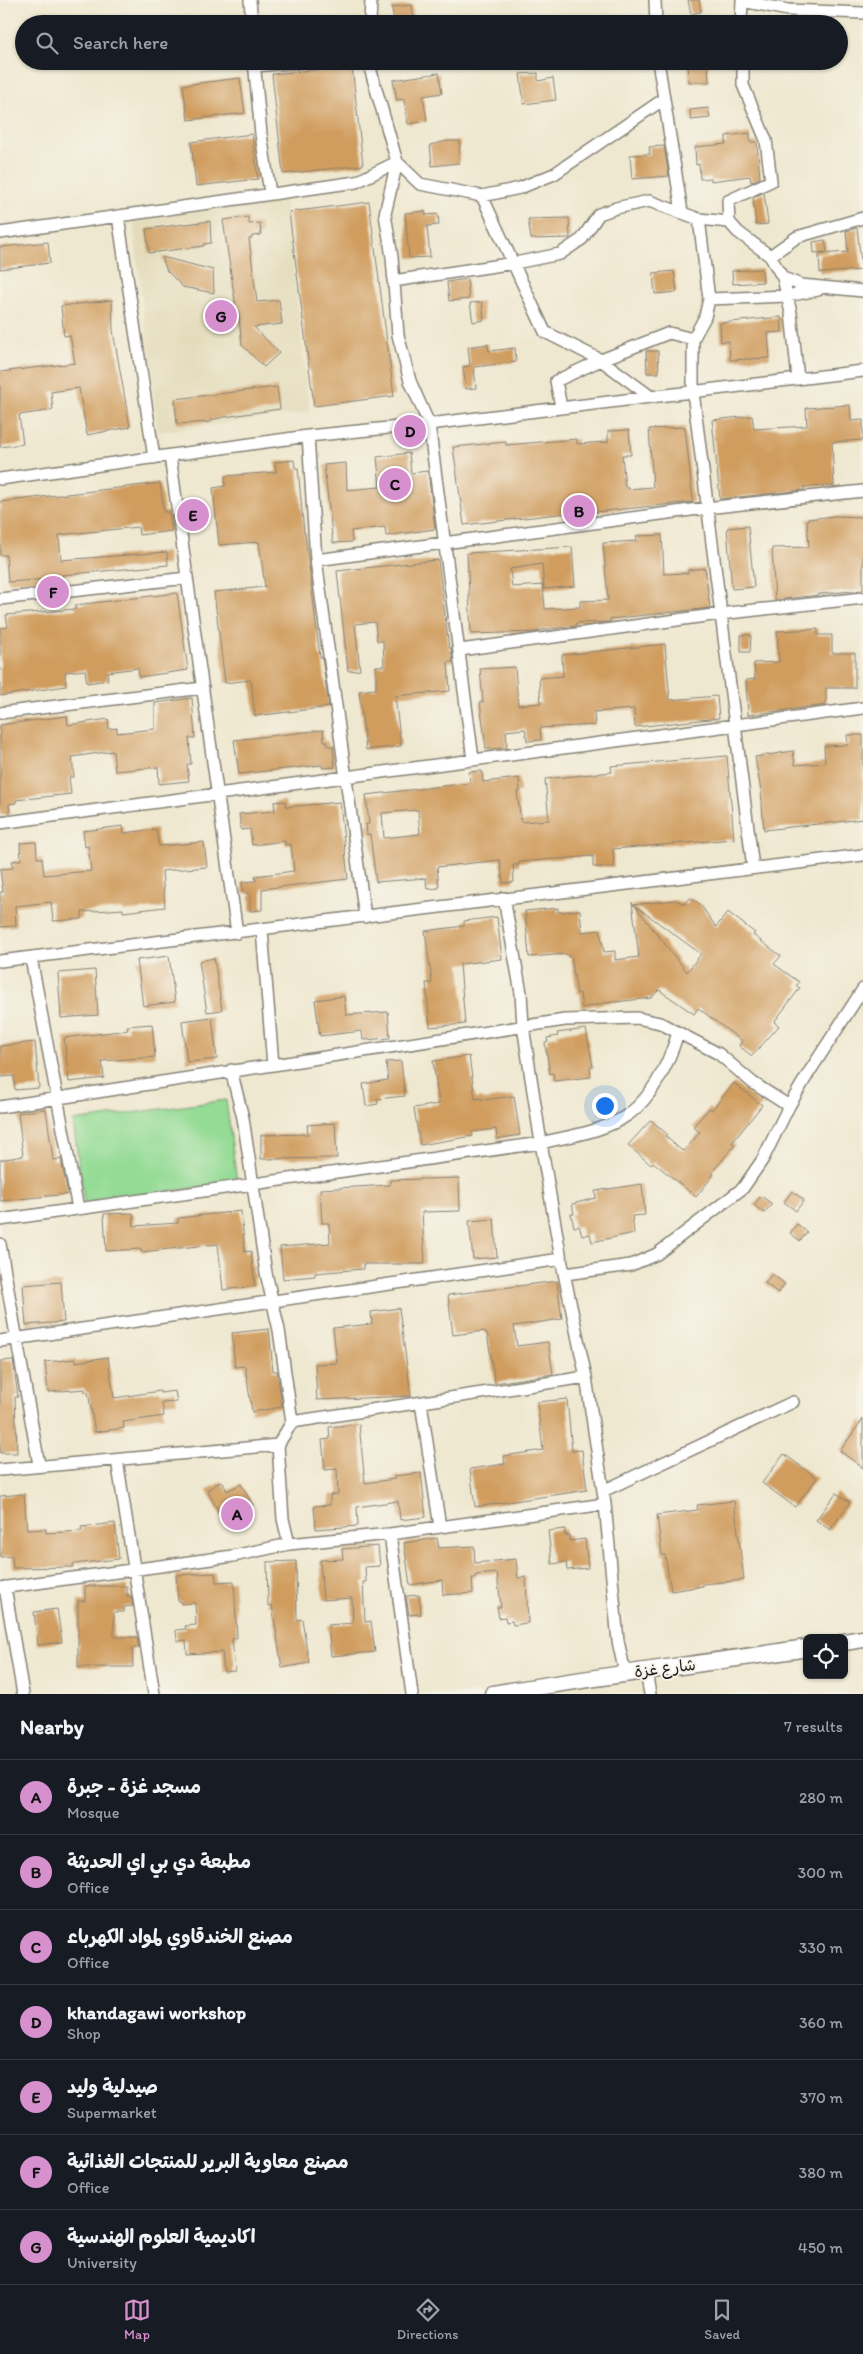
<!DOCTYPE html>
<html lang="en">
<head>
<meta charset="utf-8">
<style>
  body { margin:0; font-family:Itim,"Playpen Sans Arabic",sans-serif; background:#242831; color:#f1f3f6 }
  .controls { position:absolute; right:15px; bottom:15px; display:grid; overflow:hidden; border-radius:8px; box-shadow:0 1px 4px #0004 }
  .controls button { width:45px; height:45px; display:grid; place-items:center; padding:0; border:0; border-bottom:1px solid #363941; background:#171b24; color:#f1f3f6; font:25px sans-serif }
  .you { position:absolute; left:604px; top:1105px; width:18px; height:18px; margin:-12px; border:4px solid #fff; border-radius:50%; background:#1a73e8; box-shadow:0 0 0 8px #1a73e833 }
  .badge { display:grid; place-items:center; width:32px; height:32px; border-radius:50%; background:#d690ce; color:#111; font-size:16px; font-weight:700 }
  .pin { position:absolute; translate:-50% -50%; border:2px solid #fff; box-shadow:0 1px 5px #0006 }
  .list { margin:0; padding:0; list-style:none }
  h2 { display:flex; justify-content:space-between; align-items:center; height:65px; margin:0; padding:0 20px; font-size:21px }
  h2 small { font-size:16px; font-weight:400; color:#9ea1a6 }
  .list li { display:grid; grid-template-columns:32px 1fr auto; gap:15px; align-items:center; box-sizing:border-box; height:75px; padding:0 20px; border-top:1px solid #363941 }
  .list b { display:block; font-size:19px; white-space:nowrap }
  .list p { margin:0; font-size:16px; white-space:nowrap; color:#9ea1a6 }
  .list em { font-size:16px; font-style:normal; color:#9ea1a6 }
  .icon { flex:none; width:28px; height:28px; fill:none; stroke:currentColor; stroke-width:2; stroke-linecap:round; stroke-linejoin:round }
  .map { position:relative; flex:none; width:863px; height:1694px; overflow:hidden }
  .search { position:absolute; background:#171b24; box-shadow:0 1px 4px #0004; left:15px; right:15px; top:15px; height:55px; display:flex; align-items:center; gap:12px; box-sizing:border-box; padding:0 18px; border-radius:28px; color:#9ea1a6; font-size:19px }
  .sheet { height:590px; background:#171b24 }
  nav { display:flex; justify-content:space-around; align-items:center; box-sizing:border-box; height:70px; border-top:1px solid #363941; background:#171b24; font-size:14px; color:#9ea1a6 }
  nav a { display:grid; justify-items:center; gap:2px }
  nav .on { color:#d690ce }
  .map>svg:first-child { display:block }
  .built { fill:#e3dbba }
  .green { fill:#94db95; stroke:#587c58 }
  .building { fill:#d09d5e; fill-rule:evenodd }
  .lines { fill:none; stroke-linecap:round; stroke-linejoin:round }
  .street-casing { stroke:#868276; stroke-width:14 }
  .secondary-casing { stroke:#868276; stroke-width:19 }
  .street { stroke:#fff; stroke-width:11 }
  .secondary { stroke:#fff; stroke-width:16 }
  .labels { text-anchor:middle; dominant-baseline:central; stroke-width:4; stroke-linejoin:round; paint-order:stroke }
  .street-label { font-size:16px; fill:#1c1c1c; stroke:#f7f3e8 }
</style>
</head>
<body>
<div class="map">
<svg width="863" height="1694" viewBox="0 0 863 1694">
  <rect width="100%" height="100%" fill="#f7f3e8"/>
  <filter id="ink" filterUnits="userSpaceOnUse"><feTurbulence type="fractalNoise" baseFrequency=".02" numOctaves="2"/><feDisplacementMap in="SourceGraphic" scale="10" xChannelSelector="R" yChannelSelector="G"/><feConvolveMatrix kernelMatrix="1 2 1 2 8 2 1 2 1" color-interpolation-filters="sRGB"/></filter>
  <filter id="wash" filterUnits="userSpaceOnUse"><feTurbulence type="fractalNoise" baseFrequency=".0096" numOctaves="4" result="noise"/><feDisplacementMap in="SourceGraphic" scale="20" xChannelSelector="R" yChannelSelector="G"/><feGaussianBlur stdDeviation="1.12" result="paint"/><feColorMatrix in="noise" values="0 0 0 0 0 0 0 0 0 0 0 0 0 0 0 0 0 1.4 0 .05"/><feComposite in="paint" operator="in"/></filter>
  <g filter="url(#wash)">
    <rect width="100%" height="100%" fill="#efe8d0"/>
    <path class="built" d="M285 200 310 412H311L158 432 133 220Z"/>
    <path class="green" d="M226 1100 237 1182 84 1203 73 1121Z"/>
    <g id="blocks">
      <path class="building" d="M688 0H699L701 12 691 14Z
        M412 5 414 24H394L392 7Z
        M688 65H708L709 82H689Z
        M352 66 363 165 283 174 272 74Z
        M439 73 442 93 423 96 427 121 408 124 404 99 397 100 393 80Z
        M538 73V81L553 78 556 100 524 104 520 74Z
        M240 78 245 113 188 120 183 85Z
        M708 108 710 118 691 120 690 110Z
        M750 133V142H757L760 178 751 182 750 176 711 181V178L700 179 699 164 696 165 695 147 726 144V136Z
        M252 134 258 179 196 186 191 142Z
        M447 141H460L459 163 432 166 430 145Z
        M664 146 669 176 632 179 630 155 650 154 649 147Z
        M764 192 768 224 756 225 753 198Z
        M369 202 394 396 314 406 289 212Z
        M425 211 426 215 438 214 439 225 427 226 430 257 409 258 405 213Z
        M248 217 249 224 260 223 261 235 252 236V238L249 239 257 302 279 300 282 324 254 327 279 353 264 367 242 345 238 308H236L223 220Z
        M569 218 570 238 531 239 528 219Z
        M210 221 211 243 204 244V246L149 253 146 229Z
        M857 228 862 270 820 273 819 254 848 252 846 231Z
        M825 240 827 252 814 253 813 242Z
        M48 242 50 263 0 269V247Z
        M162 257 213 270 214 293 183 287 167 271Z
        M762 269 763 282 733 284 732 271Z
        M674 271 677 292 655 294 653 273Z
        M467 279 469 299 449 301 447 282Z
        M112 300 113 331 130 427 87 435 79 388 51 392 53 410 19 415 23 444 0 447V372L75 363 70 335 64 336 61 306Z
        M482 302 484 320 473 322 470 303Z
        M781 317 782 332 768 333 770 358 730 360 729 341 721 342 720 323Z
        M488 344 489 351 515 348 516 362 474 367 476 388 466 389 463 367 470 366 468 347Z
        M646 351H658L659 373H647Z
        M277 387 280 409 224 417 211 420V422L177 424 175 399Z
        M850 405 851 421 863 420V440L832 442 834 486 804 487 805 490 720 499 712 420 752 416 754 429 807 426 806 408Z
        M685 427 693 502 585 513V515L567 517V513L464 525 453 447 506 442V445L577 439V444L608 442V431L629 430 631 455H622L625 487 627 486 628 489 653 487 649 429Z
        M409 453 411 473 428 471 435 529 386 536 385 527 351 531 352 542 333 543 324 465 346 463 347 490 380 487 377 457Z
        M294 460 295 468H298L304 533H305L320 657H322L329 707 255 716 251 680 225 683 214 592 265 587 259 542 219 545 213 488 225 486V476L276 472 275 462Z
        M160 483 164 512H169L172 531 139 535 138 527 59 535 61 560 167 552 168 565 62 575 63 578 8 582 6 555H0V502Z
        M835 516 863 517V590L819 594V595L775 600 772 548 809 547 807 519Z
        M748 526 754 587 732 589 727 528Z
        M662 535 664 574 688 573V570L705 568 710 608 610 619V622L576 623V626L541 630 535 632 471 634 467 553 572 547 575 586 544 589 542 564 510 569 512 587 543 585 545 609 580 607V601L608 600 603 543 637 541 636 536Z
        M438 560 449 648H451L453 662H448L450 691 395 696 401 746 366 750 359 691 376 689V666H384L383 641H377L375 622 355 624 360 670 348 671 337 571Z
        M177 593 188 670 139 677 138 668 107 672 108 680 87 683 85 670 65 672 66 686 0 696V628L8 627 6 615 76 609 75 605Z
        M818 629V635H832V653H855V688H826V705L748 715 746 680 755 679 754 663 779 662 777 631Z
        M741 635H751L750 652H741Z
        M665 644 670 700 717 696 719 718 635 727 634 709 594 712 595 725 540 728 541 740 527 741 525 729 506 731 507 748 486 749 480 702H483L480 669 515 667 518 705 541 703 539 678 563 676 562 655Z
        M192 698 195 738H189L191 764H187L189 781 159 784 158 767 115 771 113 751 72 757 74 777H69L71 794 16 800V803L9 804 10 814 0 815V725L67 716 68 725 108 719 109 729 117 728V733L155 729V703Z
        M323 730 324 741H327L328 746H333L335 767 322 768V765L239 774 234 740Z
        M847 735H863V819L764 830 761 791 755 757 793 751 795 765 825 763 824 746 848 745Z
        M727 756 734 839 613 849 614 867H593V856L519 862V865H513L514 882 503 883 500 860 437 867 439 888 427 889 426 878 376 882 370 834 367 835 366 824H369L366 795 470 783 469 772 482 771 483 782 519 778 520 792H517L521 822 549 820 545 779 612 772 611 766ZM418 810 420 834 384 838 382 813Z
        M285 801 286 807 340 802 348 879 262 889V910L250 911V893H243L242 882 256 881 255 876 294 871 291 844 285 845V841L252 845 250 829 241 830 239 814 275 811 274 802Z
        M123 826 124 833 156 829 159 846 204 842 207 867 162 871 165 907 123 912V909L82 912V919L53 921 51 902 15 906 16 926 0 927V892H3L0 869 13 868 12 861 21 860 20 843 36 842 37 858H42L44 875 91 871 88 846 85 847 83 831Z
        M690 898 700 904 716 927 728 912 755 933 753 935 781 956 774 964 799 982 796 986 800 988 774 1022 779 1026 752 1056 739 1046 742 1041 698 1008 694 1014 659 990 651 998 605 1003 582 1008 580 993 577 994 571 957H568L567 954 529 957 525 911 558 908V912L580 910 582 932 600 930 604 952 615 951V960L639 957 632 902 633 905 675 900 685 904ZM634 905 701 954 687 972Z
        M497 917 502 959 460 964 465 1024 430 1027 426 983H432L425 931 464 926V921Z
        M169 956 175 1002 143 1006 137 960Z
        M214 958 222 1010 207 1012 199 961Z
        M95 970 98 1015 61 1018 58 973Z
        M344 996 346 1015 388 1012 390 1038 363 1040 362 1031 320 1036 315 1000Z
        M212 1017 217 1059 187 1062 182 1021Z
        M152 1024 155 1057 102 1061 104 1078 69 1082 64 1038 128 1030 127 1026Z
        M586 1029 593 1067H590L591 1077 554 1081 553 1073 550 1074 545 1043 548 1042 547 1038 558 1036 557 1033Z
        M35 1042 39 1088 15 1090 14 1076 0 1077V1046Z
        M469 1056 475 1099 482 1098V1100L514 1096 520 1135 497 1139 496 1129 472 1132 473 1136 420 1145 414 1108 439 1104 433 1061Z
        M401 1061 405 1096 377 1099 378 1104 366 1106 363 1084 388 1080 386 1062Z
        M734 1083 762 1105 732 1143 735 1145 712 1172 714 1174 696 1197 653 1162 651 1165 628 1145 651 1120 667 1134 665 1136 681 1150 684 1151 700 1132 693 1127 709 1108 712 1110Z
        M46 1109 53 1160 61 1159 68 1194 0 1201V1160L23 1156 18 1113Z
        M335 1123 337 1158 261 1159V1135L308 1134 307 1125Z
        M459 1178 460 1211 422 1212 425 1264H363V1269L315 1273V1276L283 1279 280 1247 330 1243 329 1223H322L320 1189 390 1185V1180Z
        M642 1184 645 1215 632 1216 634 1233 592 1242 590 1234 582 1236 579 1226 574 1227 571 1214H574L572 1204 596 1198 595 1191Z
        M792 1191 804 1200 796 1211 784 1202Z
        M761 1196 772 1204 764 1213 754 1205Z
        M241 1211 245 1252 251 1251 255 1286 223 1290 218 1244 141 1252V1249L106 1251 104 1214 133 1213 134 1226 178 1223V1218Z
        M494 1219 497 1257 473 1259 469 1221Z
        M797 1224 807 1232 800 1241 790 1233Z
        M772 1274 785 1284 778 1293 765 1283Z
        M557 1281 562 1319 514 1326 517 1346 548 1342 553 1374 495 1383 487 1333H485V1331L453 1335 448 1295Z
        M61 1282 64 1322 26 1325 23 1285Z
        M399 1308 411 1396 317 1400 315 1364 337 1363 333 1328 372 1324 371 1312Z
        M269 1329 273 1371H277L282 1407 252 1412 245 1366 235 1367 232 1333Z
        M108 1357 114 1398 160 1391V1393L175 1391 177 1402 162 1403 164 1416 123 1422 124 1428 95 1432 88 1392H85V1389L48 1392 45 1362 76 1359V1362Z
        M13 1360 18 1397H15L17 1453H0V1361Z
        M567 1399 572 1451 582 1450 587 1490 475 1507 470 1469 505 1464 504 1456 543 1450 537 1402Z
        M863 1419V1468L840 1451Z
        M359 1424 365 1483 395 1479 394 1476 421 1473 426 1517 400 1520 398 1501 357 1507 358 1526 316 1529 314 1506 330 1505V1495L338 1494 337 1469 325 1470 322 1440 330 1439 329 1427Z
        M784 1454 817 1478 795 1507 762 1483Z
        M222 1481 227 1491 241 1484 253 1505 239 1513 244 1520 228 1529 207 1490Z
        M836 1493 850 1502 830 1530 816 1520Z
        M24 1494 27 1530 46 1529V1533L82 1531 81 1527 115 1523 119 1559 73 1564V1567L13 1568 12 1556 0 1557V1496Z
        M734 1501 744 1580 703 1584V1586L671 1591 665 1555H662L657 1515 698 1510 697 1505Z
        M565 1529V1536L569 1535 570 1541 585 1539 588 1568 567 1570 566 1562 552 1564 548 1531Z
        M437 1538 439 1548 474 1546 475 1563 516 1559 518 1578 526 1577 528 1623 513 1625 512 1621 506 1622 505 1617 499 1618 497 1607H501L497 1573 476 1575V1578H472L473 1593 443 1595 442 1580 410 1585 404 1543Z
        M378 1546 380 1566 365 1567 366 1582H363L365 1622 371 1621 375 1652 331 1656 328 1625 353 1623 352 1598 323 1600 320 1560 343 1559 342 1549Z
        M296 1561 297 1620 302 1619 309 1663 282 1668 272 1605 268 1606 267 1562Z
        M215 1573 216 1582 234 1581 237 1638 232 1639 235 1671 224 1672 222 1652 187 1654 186 1640 177 1641 176 1630 186 1629 185 1626 196 1625 195 1603 181 1604V1601H178L176 1575Z
        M85 1586H127V1596H131L133 1606 124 1607V1612H114V1637H137L139 1648H132L133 1667H78V1601H85Z
        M419 1595 421 1614 409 1615 406 1596Z
        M57 1609 62 1642 38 1645 34 1612Z"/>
    </g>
  </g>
  <g filter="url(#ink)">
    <use href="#blocks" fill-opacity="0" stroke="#868276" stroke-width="1"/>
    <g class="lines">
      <defs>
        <path id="street" d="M250 0 252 24
          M655 0 656 24
          M742 1 788 10 863 13
          M370 24 371 0
          M741 24 742 0
          M254 61 261 134 270 193
          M368 61 397 162 385 214 392 257 398 335 410 381 429 424 473 759
          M658 61 682 212
          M743 61V85L766 140 771 181 728 201 729 222 738 232 770 256 783 278 801 285 863 291
          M255 66 312 61
          M397 162 420 184 482 196 520 188 554 174 664 99
          M482 196 545 332 601 360 651 397
          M118 216 154 458
          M699 219 709 299 705 317 693 339V392L753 868
          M0 233 356 182 397 162
          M770 256 797 237 863 218
          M783 278 791 313 798 379
          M393 281 515 263 560 254 582 239 599 214 616 208 649 201 699 219 729 222
          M709 299 787 296 818 290
          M561 407 556 381 601 360 669 333 693 339
          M308 436 316 560 365 917
          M170 456 237 933
          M0 479 308 436 429 424 863 371
          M316 560 706 508 863 491
          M0 599 187 578
          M460 650 720 614 863 598
          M0 713 203 688
          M0 823 863 708
          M504 898 521 993 523 1026 541 1143 561 1259 586 1377 605 1504 618 1641 625 1673
          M262 930 273 1065
          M31 958 78 1209
          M0 961 863 855
          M231 1070 243 1118 266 1273 279 1330 292 1422
          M0 1107 565 1020 637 1018 660 1023 719 1054 753 1083 789 1106
          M0 1220 541 1143C569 1136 604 1132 629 1114 654 1095 669 1062 678 1033
          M0 1244 39 1465
          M565 1274 631 1265 657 1254 743 1188 763 1159 789 1106 808 1074 863 989
          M0 1341 561 1259
          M421 1403 440 1527
          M278 1445 283 1519 289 1544
          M117 1460 154 1694
          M0 1470 278 1445 292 1422 586 1377
          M603 1491 793 1402
          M390 1534 412 1694
          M5 1587 23 1694
          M0 1588 233 1556 289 1544 390 1534 605 1504
          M646 1672 650 1694"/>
        <path id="secondary" d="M844 1642 863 1639
          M493 1694C598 1676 702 1664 807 1648"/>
      </defs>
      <use href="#street" class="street-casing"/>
      <use href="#secondary" class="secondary-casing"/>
      <use href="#street" class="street"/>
      <use href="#secondary" class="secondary"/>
    </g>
  </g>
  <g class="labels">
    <g class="street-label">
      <text transform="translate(665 1668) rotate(-7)">شارع غزة</text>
    </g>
  </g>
</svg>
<div class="controls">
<button><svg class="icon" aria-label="locate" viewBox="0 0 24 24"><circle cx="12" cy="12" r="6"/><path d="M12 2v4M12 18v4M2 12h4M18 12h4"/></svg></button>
</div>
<div class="you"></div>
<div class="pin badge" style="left:237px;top:1514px">A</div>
<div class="pin badge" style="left:579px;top:511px">B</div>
<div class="pin badge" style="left:395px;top:484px">C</div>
<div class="pin badge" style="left:410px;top:431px">D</div>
<div class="pin badge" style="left:193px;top:515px">E</div>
<div class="pin badge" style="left:53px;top:592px">F</div>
<div class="pin badge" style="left:221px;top:316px">G</div>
<div class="search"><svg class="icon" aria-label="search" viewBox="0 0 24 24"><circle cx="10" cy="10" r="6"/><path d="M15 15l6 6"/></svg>Search here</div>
</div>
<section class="sheet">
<h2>Nearby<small>7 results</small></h2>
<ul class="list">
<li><span class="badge">A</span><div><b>مسجد غزة - جبرة</b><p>Mosque</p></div><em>280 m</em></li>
<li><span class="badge">B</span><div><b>مطبعة دي بي اي الحديثة</b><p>Office</p></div><em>300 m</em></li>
<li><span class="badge">C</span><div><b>مصنع الخندقاوي لمواد الكهرباء</b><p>Office</p></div><em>330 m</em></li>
<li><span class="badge">D</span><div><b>khandagawi workshop</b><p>Shop</p></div><em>360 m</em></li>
<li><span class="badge">E</span><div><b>صيدلية وليد</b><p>Supermarket</p></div><em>370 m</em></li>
<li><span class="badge">F</span><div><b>مصنع معاوية البرير للمنتجات الغذائية</b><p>Office</p></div><em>380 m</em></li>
<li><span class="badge">G</span><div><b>اكاديمية العلوم الهندسية</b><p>University</p></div><em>450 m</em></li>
</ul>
</section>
<nav>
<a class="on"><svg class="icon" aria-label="map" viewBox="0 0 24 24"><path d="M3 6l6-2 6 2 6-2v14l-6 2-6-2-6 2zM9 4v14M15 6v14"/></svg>Map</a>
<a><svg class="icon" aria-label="directions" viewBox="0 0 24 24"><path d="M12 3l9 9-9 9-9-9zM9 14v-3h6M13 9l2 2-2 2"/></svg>Directions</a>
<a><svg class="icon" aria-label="saved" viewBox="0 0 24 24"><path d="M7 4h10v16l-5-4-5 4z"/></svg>Saved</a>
</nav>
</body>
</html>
